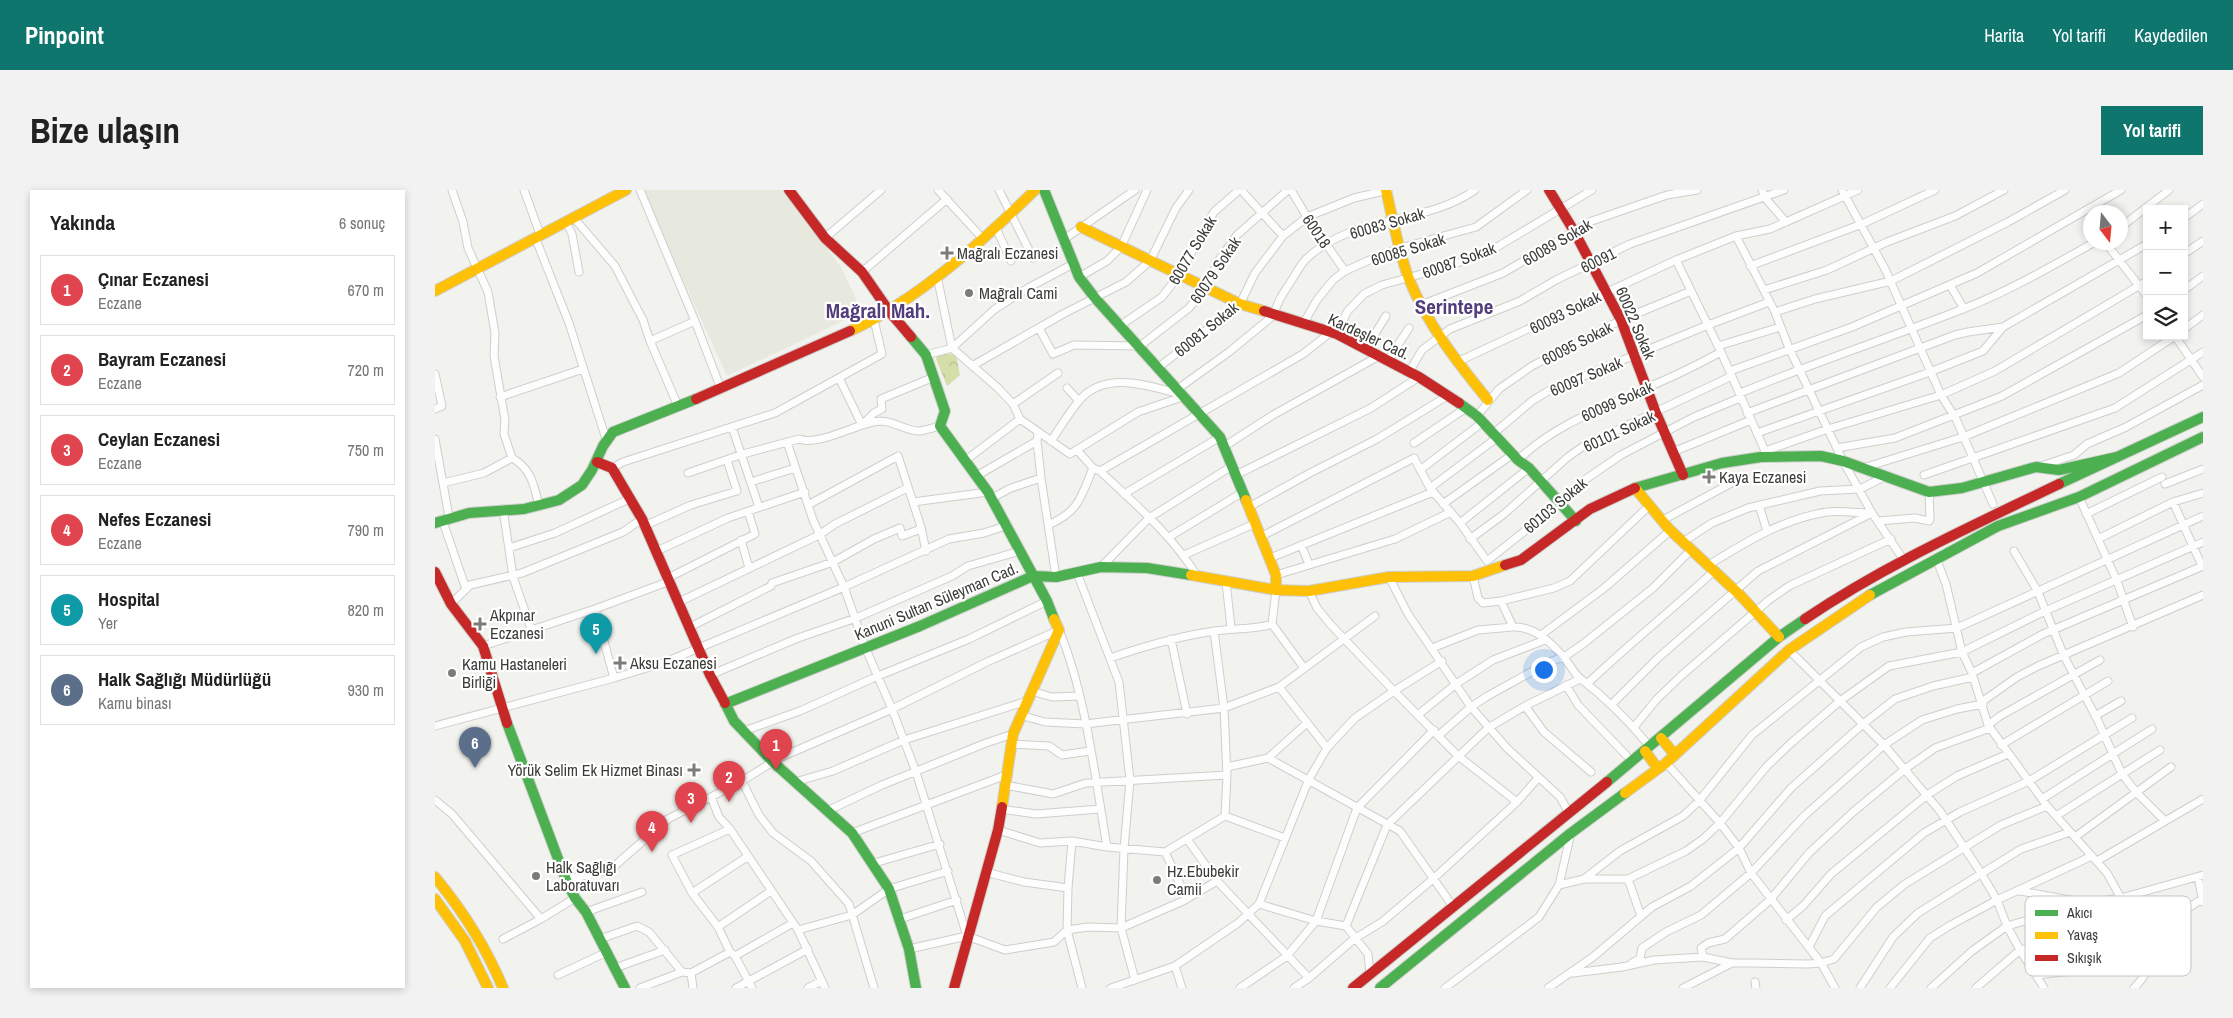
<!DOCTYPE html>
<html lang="tr">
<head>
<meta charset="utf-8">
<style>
  body { margin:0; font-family:"Archivo Narrow",sans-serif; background:#f2f2f2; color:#222 }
  .controls { position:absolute; right:15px; top:15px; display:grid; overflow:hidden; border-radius:0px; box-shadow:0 2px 8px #0003 }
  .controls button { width:45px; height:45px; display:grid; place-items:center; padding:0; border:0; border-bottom:1px solid #e0e0e0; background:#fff; color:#222; font:25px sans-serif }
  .compass { position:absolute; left:1648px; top:15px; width:45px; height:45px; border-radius:50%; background:#fff; box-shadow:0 2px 8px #0003; rotate:164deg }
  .you { position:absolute; left:1108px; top:479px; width:18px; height:18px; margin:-12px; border:4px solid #fff; border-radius:50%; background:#1a73e8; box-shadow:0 0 0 8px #1a73e833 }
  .badge { display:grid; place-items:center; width:32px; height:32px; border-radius:50%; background:#0f766e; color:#fff; font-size:16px; font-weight:700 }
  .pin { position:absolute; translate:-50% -41px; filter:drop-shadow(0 1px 2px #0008) }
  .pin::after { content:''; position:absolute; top:26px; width:18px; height:15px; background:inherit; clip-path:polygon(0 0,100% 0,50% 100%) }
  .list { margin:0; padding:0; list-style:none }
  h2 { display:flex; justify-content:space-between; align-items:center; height:65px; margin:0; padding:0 20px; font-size:21px }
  h2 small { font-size:16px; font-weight:400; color:#767676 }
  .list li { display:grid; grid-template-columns:32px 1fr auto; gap:15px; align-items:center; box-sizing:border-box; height:70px; margin:0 10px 10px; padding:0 10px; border:1px solid #e0e0e0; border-radius:0px }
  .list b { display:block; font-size:19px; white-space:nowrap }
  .list p { margin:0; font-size:16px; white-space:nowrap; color:#767676 }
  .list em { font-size:16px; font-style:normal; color:#767676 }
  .icon { flex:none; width:28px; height:28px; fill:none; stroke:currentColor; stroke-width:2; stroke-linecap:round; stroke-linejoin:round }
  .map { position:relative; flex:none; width:1768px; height:798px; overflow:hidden; border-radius:0px }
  header { display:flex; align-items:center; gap:30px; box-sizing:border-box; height:70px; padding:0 25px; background:#0f766e; color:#fff }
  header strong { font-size:24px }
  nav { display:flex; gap:28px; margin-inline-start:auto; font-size:18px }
  .intro { display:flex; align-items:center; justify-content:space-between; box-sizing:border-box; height:120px; padding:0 30px }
  h1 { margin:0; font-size:35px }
  .button { padding:12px 22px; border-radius:0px; background:#0f766e; color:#fff; font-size:18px; font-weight:700 }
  main { display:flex; gap:30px; padding:0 30px }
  aside { flex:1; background:#fff; border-radius:0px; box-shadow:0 2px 8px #0003 }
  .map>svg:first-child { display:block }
  .built { fill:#e7e9de }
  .forest { fill:url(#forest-crowns) }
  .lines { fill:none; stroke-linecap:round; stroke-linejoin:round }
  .street-casing { stroke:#cecfcc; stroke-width:9 }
  .fast-casing { stroke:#cecfcc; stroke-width:12 }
  .slow-casing { stroke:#cecfcc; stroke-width:12 }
  .jam-casing { stroke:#cecfcc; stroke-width:12 }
  .street { stroke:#fdfdfd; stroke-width:7 }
  .fast { stroke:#4caf50; stroke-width:10 }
  .slow { stroke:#ffc107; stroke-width:10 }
  .jam { stroke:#c62828; stroke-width:10 }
  .poi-dot { fill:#7c7d79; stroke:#fff; stroke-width:2 }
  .labels { text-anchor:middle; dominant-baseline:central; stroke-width:4.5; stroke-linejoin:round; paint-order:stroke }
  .street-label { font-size:16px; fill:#3c3d39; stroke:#fff }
  .poi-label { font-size:16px; fill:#3c3d39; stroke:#fff; text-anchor:start }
  .district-label { font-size:21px; font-weight:bold; fill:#513e7b; stroke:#fff }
  .key { fill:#fff; stroke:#c4c5c4; stroke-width:1 }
  .key-label { font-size:14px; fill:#3c3d39 }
</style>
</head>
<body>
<header>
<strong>Pinpoint</strong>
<nav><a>Harita</a><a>Yol tarifi</a><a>Kaydedilen</a></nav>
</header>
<div class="intro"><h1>Bize ulaşın</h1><a class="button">Yol tarifi</a></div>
<main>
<aside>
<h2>Yakında<small>6 sonuç</small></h2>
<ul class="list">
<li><span class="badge" style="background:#e0444e">1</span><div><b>Çınar Eczanesi</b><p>Eczane</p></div><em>670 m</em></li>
<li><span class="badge" style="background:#e0444e">2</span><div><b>Bayram Eczanesi</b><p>Eczane</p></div><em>720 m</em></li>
<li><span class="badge" style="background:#e0444e">3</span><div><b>Ceylan Eczanesi</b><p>Eczane</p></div><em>750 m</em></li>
<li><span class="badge" style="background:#e0444e">4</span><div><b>Nefes Eczanesi</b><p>Eczane</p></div><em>790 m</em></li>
<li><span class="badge" style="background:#0f9aa8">5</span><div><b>Hospital</b><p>Yer</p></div><em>820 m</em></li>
<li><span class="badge" style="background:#5c6f8a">6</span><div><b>Halk Sağlığı Müdürlüğü</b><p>Kamu binası</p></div><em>930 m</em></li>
</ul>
</aside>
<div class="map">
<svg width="1768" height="798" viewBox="0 0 1768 798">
  <defs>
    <pattern id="forest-crowns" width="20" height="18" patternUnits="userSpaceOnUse" patternTransform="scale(1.25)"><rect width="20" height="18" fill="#d4dea9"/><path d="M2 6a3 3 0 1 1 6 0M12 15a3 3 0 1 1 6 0" fill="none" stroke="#b7bf92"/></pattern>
  </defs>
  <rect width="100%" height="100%" fill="#f2f3ef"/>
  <path class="built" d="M207 0H349L406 77 427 122 292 186Z"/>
  <path class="forest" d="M512 163 521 165 525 185 512 196 501 169 502 166Z"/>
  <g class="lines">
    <defs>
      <path id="street" d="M17 0 28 32 33 58 53 102 60 143 59 166 70 230 69 244 77 268C97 279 99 296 104 316
        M89 0 105 44
        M205 0 260 131 286 199
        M503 0 548 49
        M564 0 598 68
        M806 0 848 46
        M856 0 872 27 910 81
        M1327 0 1330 8 1351 32
        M1407 0 1450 79 1506 205 1521 229 1558 314
        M139 28 180 76 208 130 215 151 243 216
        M1749 28 1768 14
        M131 32 137 44 144 82
        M1686 37 1734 0
        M561 38 576 71
        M1301 46 1340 122 1354 158 1408 271 1437 323 1468 369
        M100 47 134 133 171 249
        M390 48 446 0
        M628 50 700 0
        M1670 52 1712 106
        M1749 64 1768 51
        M1241 70 1286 162 1330 261 1328 265
        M1315 76 1427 34 1500 0
        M427 82 512 9
        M502 86 517 158 563 198 578 214 585 229 635 264 703 222 750 206
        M644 87 672 71 686 57 712 0
        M1515 95 1529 119
        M1329 100 1392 80 1452 52 1520 26 1569 0
        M1749 100 1768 86
        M986 115 1068 83 1157 31 1232 5 1262 0
        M1340 122 1380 109 1456 91 1573 32 1630 0
        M868 134 882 110 898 90 910 81 939 68 965 58 1041 37 1092 0
        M686 135 727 107 744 85 779 22 804 0
        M604 138 618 164 639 155 705 156 754 118 771 98 784 70 802 45 853 0
        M1749 139 1768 125
        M902 144 912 122 929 104 947 95 1015 76 1062 57 1157 0
        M1740 146 1768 187
        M215 151 260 131
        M1283 156 1345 137
        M931 158 951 126
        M491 165 517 158 560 119 593 98 638 74
        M953 170 974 138
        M1022 172 1241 70 1301 46 1335 39 1423 0
        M537 176 628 124 691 92 715 71 741 18 754 0
        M724 177 805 114 820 83 848 46 872 27 919 8 953 0
        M1295 181 1417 137 1542 83 1686 0
        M974 182 987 160 1015 139 1085 111 1121 90 1195 54 1349 0
        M0 184 7 216 0 219
        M404 188 427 235 439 223 447 219 446 209 499 187
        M632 198 644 211
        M744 198 794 162 839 125C842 111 850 101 858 88 862 82 866 74 871 69 920 23 989 36 1040 0
        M1305 203C1378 173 1454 148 1528 119 1574 101 1617 76 1660 52
        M65 207 148 179
        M578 214 623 183
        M1312 223 1520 145 1533 142 1568 137 1712 54
        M1042 226 1064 199 1097 176 1186 130 1256 101
        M297 237 324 317
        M603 243 602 251 606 288 621 387
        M1059 243 1097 211 1115 200 1273 135 1334 112
        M1322 243 1495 182 1548 161 1568 137
        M0 249 14 327
        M616 251C625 238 633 224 643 212 669 179 714 196 748 205
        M352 252 378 330 409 397 430 457 457 519 481 582 532 746
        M979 253 1031 218
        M790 256 838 225 944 166
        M1402 258 1460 248 1567 206 1712 125
        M642 260 658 278 665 281C700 314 737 345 762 386
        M1330 261 1393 239 1506 205 1560 181 1712 91
        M1238 262 1316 230
        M531 270 585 229
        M1083 270C1118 236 1163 220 1206 200 1234 189 1260 176 1286 162
        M1606 276 1639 265 1652 254 1691 237 1768 195
        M177 278 188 272 340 223 447 164 439 130
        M1428 278 1528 247 1684 183 1740 146
        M985 280 1048 232
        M665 281 868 164 896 142
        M253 283 308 264 364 249C382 256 418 236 438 232 456 228 467 240 483 241 490 241 499 237 505 236
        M543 285 602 251
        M801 285 936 218 984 187
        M1489 285 1680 218 1768 162
        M316 292 360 278
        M8 293 49 283 77 268
        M1730 294 1768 279
        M995 298 1063 247
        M689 304 785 247
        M1644 307 1682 391 1698 437
        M557 308 576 298 606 288
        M478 312 553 302
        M1738 312 1767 376
        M1008 314 1078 264
        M373 315 463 266 486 337 491 361
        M1324 315 1332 341
        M814 317 875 283 942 249 1014 205
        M68 319 78 387 97 441
        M1651 324 1727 287
        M7 329 31 399
        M1226 331 1304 289
        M1443 331 1480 328 1494 331 1495 330 1494 302
        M1025 333 1094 278
        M613 335C644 322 646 307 658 278
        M209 336 256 315 302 301 292 270
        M827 346 979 268 995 298 1025 333 1052 371 1125 313 1151 289 1186 265 1259 227 1305 208
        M734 347 808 302
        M1035 349 1069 324 1133 267 1150 255 1297 186
        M1663 349 1738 312 1768 303
        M306 350 314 378
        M1248 352 1277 333 1313 318 1385 301 1425 299 1449 287
        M866 355 874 374
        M74 358 120 343 194 309
        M222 361 293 328 370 302
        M1579 361 1603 402 1629 466 1663 531 1687 584 1701 602 1730 631
        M749 365 821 333
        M835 368 998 302
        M1501 368 1511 394 1527 462 1537 483 1553 535 1612 616 1672 683 1686 708 1697 744
        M1272 376C1309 353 1347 329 1392 322 1405 320 1421 323 1434 323
        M666 377 714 328 797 276
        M642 383 684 492 695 590 689 659 686 738 700 790
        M841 385 960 349 1016 322
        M1038 386 1043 408 1048 413 1066 411 1078 437C1099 436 1117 453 1129 468 1135 474 1139 484 1146 489 1169 507 1191 528 1210 551
        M954 387 973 424 1036 517 1072 558 1125 607 1134 623
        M233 388 320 344 313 321
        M791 392 796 438
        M841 400 837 434 869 478
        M874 401 882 418 896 435 959 501 1022 565 1082 612
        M1066 411 1119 398 1135 391 1213 317
        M244 412 384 345 400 334 472 298
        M16 414 35 395 87 383 188 342 207 329
        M160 419 179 488
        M255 437 336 396 337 393 398 372 439 349 465 338 467 346 486 339
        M779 441 789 518 792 585 790 626
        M1106 445 1168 399 1236 340
        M736 449 752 524
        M48 456 160 419 235 391
        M997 458 1043 440 1078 437
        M1354 460 1449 555 1505 621 1546 683 1562 710 1572 736 1585 760 1609 798
        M675 468C710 456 744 446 780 441 800 438 818 440 837 434
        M1537 483 1608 444 1768 376
        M275 485 363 448 421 428 517 386 533 376 585 361
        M1153 493C1194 454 1238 419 1279 381
        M1131 495 1143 515 1191 565
        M844 497 892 558
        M596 501 617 507 645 506
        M1548 511 1582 487 1603 476 1768 405
        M1176 515 1224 467 1323 381 1437 323
        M1090 516 1109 542 1156 582
        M984 524 1021 494 1058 470 1110 450
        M585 525 610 532 650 534 789 518 844 497 940 426
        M1660 526 1686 511
        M1553 535 1565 526 1665 470
        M0 536 179 488 228 473 409 397 514 349 549 343 573 335
        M1199 537 1222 509 1247 485 1334 410 1354 396 1456 349
        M309 541 365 521 443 486 534 449 612 411
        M1004 545 1036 517 1051 507 1114 472 1129 467 1148 454 1218 398 1255 361
        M577 554 614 556 627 565 655 561
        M1566 555 1673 491
        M833 568 965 641 1019 718
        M1231 573 1285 633 1304 658 1316 683 1386 773 1400 798
        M792 577 833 568 872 533
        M307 591 324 625 338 643 376 671 414 714 439 798
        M360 592 398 581 469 550 592 511
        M570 595 618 604 651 593 792 585
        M276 607 284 627 295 639 363 740 390 798
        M1607 609 1717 539
        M0 610 17 624 106 729
        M566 619 601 624 665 619
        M392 621 447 595 551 553 578 544
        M790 626 850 648
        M1621 626 1725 560
        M295 639 237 665 257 703 283 737 295 762 300 766 317 798
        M563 640 605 653 637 651 672 657 730 662 790 626
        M417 643 571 585
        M1640 647 1736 577
        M752 649 782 691 874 788
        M637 651 633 698 632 740 647 798
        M730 662 752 709
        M1662 671 1768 609
        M436 674 505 654
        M550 682 589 692 633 698
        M1763 687 1768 712
        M1149 689 1185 661 1248 626 1264 611 1317 545 1426 457 1448 447 1471 442 1522 438 1768 326
        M1193 689 1251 661 1268 649 1285 633 1332 576 1355 554 1405 511 1454 476 1527 462 1610 421 1768 352
        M131 690 176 679 233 629 307 591 344 568 457 519 552 472 624 440C651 505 660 587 672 657
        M1124 695 1149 689H1193L1206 726
        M1585 701 1651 713 1686 708 1768 685
        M257 703 312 667
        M824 714 881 731 911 736
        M151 722 207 702
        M465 729 522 710
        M1351 730 1368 716 1396 684 1492 605 1522 586 1573 564
        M283 737 336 701
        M363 740 417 725 454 699 513 681
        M68 749 106 729 140 708
        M165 749 202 736 214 742 247 782
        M1374 757 1390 726 1489 643 1525 622 1594 591 1697 528
        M474 759 532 746 570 760 619 752 632 740 653 737 686 738 748 711 782 691
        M300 766 358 733
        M1268 767 1266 758 1273 753 1290 749 1335 710 1374 663 1418 622 1470 579 1500 558 1555 538
        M1197 773 1205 769 1207 758 1231 742 1266 725 1316 683 1369 626 1449 555 1487 530 1522 519 1548 514
        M740 776 747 798
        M180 778 230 760
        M256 783 258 798
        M1138 783 1187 777 1219 770 1268 767 1297 773H1317L1373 774 1386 773 1399 769 1442 717 1470 694 1566 635 1612 616
        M935 784 933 764 911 736 952 635 1053 538 1090 516 1145 489
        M123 785 172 762
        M1601 785 1694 775 1716 756
        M1320 792 1321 798
        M205 798 247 782 256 783 295 762
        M301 798 373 759
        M373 798 387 791
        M676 798 740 776 803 733 824 714 874 589 892 558 920 528 959 501 1007 471
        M805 798 852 766 881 731 922 618 999 540
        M859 798 874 788 919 749 947 732 998 689 1082 612 1103 588
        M1010 798 1104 727 1124 695 1136 643
        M1113 798 1158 767 1217 717 1256 696 1304 658 1356 598 1428 534 1460 509 1498 496 1538 487
        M1248 798 1297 773
        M1425 798 1458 747 1483 723 1586 659 1635 642
        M1455 798 1495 748 1514 736 1562 710 1657 666
        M1496 798 1537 761 1572 736 1650 714
        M1541 798 1585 760 1617 752 1667 744H1714L1767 709
        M1699 798C1717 780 1717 768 1714 744"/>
      <path id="fast" d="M609 0 644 87 660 108 785 247 811 310
        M476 147 491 165 510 221 505 236 553 302 612 411 619 429
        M1024 213 1042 226 1083 270 1094 278 1141 331
        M1624 294 1768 227
        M1200 298 1287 273 1326 267 1386 266 1408 271 1494 302 1527 298 1601 277 1624 280 1682 267
        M0 333 34 323 89 319 124 310 147 295 157 280 168 256 178 242 261 209
        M1435 405 1563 336 1644 307 1768 247
        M290 513 299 531 338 572 417 643 454 699 474 759 481 798
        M290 514 485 436 598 386 621 387 666 377 712 378 756 385
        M72 533 131 690 140 708 151 722 190 798
        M1172 592 1344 447 1370 429
        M945 798 1136 643 1190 603"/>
      <path id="slow" d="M951 0C958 30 963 60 974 89 992 134 1022 172 1053 210
        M646 37 805 114 829 121
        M0 101 191 0
        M415 141C483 110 548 51 600 0
        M1200 298 1234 339 1305 405 1344 447
        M811 310 841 385V400
        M756 385 841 400 874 401 954 387 1038 386 1070 375
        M1226 548 1240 565
        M1210 561 1223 579
        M1190 603 1231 573 1354 460 1435 405
        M567 617 578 544 624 440 619 429
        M0 687C28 721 51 757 68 798
        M0 709 30 751 53 798"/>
      <path id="jam" d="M354 0 390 48 427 82 454 121 476 147
        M1114 0 1139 41 1186 130 1221 223 1248 285
        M829 121 902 144 984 187 1024 213
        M261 209 415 141
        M162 272 177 278 207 329 275 485 290 513
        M1070 375 1086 370 1155 319 1200 298
        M0 382 16 414 48 456 72 533
        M1370 429C1450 375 1537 336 1624 294
        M519 798 563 640 567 617
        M918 798 1172 592"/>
    </defs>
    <use href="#street" class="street-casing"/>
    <use href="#fast" class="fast-casing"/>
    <use href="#slow" class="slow-casing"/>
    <use href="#jam" class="jam-casing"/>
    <use href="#street" class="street"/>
    <use href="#fast" class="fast"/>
    <use href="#slow" class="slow"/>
    <use href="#jam" class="jam"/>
  </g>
  <g class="poi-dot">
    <path d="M509.5 55.5h5v5h5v5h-5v5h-5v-5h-5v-5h5z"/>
    <circle cx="534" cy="103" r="5"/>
    <path d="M1271.5 279.5h5v5h5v5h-5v5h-5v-5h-5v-5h5z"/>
    <path d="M42.5 426.5h5v5h5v5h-5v5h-5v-5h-5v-5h5z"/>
    <path d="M182.5 465.5h5v5h5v5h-5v5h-5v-5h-5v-5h5z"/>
    <circle cx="17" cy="483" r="5"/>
    <path d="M256.5 572.5h5v5h5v5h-5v5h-5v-5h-5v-5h5z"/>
    <circle cx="101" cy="686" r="5"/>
    <circle cx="722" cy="690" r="5"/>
  </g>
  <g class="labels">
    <g class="street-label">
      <text transform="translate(952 33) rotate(-16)">60083 Sokak</text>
      <text transform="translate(882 41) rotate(56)">60018</text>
      <text transform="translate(1122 52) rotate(-30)">60089 Sokak</text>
      <text transform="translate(973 59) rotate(-17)">60085 Sokak</text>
      <text transform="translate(757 60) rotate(-59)">60077 Sokak</text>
      <text transform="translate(1024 70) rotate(-20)">60087 Sokak</text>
      <text transform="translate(1163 70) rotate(-26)">60091</text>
      <text transform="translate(780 80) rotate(-56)">60079 Sokak</text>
      <text transform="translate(1130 122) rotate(-26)">60093 Sokak</text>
      <text transform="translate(1201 133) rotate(67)">60022 Sokak</text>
      <text transform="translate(771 139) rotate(-39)">60081 Sokak</text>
      <text transform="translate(934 146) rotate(25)">Kardeşler Cad.</text>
      <text transform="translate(1142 153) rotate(-27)">60095 Sokak</text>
      <text transform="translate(1151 186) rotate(-23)">60097 Sokak</text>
      <text transform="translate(1182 211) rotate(-24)">60099 Sokak</text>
      <text transform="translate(1184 241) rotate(-25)">60101 Sokak</text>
      <text transform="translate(1120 315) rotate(-40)">60103 Sokak</text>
      <text transform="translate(501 411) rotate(-23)">Kanuni Sultan Süleyman Cad.</text>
    </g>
    <g class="poi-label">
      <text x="522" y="63">Mağralı Eczanesi</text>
      <text x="544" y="103">Mağralı Cami</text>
      <text x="1284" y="287">Kaya Eczanesi</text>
      <text x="55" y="425">Akpınar<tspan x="55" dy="18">Eczanesi</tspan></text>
      <text x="195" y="473">Aksu Eczanesi</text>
      <text x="27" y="474">Kamu Hastaneleri<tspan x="27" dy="18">Birliği</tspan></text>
      <text x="248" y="580" text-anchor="end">Yörük Selim Ek Hizmet Binası</text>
      <text x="111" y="677">Halk Sağlığı<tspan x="111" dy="18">Laboratuvarı</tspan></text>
      <text x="732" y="681">Hz.Ebubekir<tspan x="732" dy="18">Camii</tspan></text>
    </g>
    <g class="district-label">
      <text x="1019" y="116">Serintepe</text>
      <text x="443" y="120">Mağralı Mah.</text>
    </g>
  </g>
  <rect x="1590" y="706" width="166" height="80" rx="8" class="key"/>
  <rect x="1600" y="720" width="23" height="6" fill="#4caf50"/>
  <rect x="1600" y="742" width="23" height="7" fill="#ffc107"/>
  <rect x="1600" y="765" width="23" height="6" fill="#c62828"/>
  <g class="key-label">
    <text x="1632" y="728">Akıcı</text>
    <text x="1632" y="750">Yavaş</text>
    <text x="1632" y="773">Sıkışık</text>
  </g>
</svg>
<div class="controls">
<button>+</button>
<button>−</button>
<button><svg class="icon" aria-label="layers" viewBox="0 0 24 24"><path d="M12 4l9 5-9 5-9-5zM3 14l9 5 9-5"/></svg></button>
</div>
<svg class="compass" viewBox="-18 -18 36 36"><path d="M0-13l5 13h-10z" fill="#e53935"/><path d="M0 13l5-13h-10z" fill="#767676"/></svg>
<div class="you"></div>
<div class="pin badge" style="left:341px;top:580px;background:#e0444e">1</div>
<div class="pin badge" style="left:294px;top:612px;background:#e0444e">2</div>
<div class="pin badge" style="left:256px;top:633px;background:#e0444e">3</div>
<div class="pin badge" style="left:217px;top:662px;background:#e0444e">4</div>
<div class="pin badge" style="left:161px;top:464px;background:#0f9aa8">5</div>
<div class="pin badge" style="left:40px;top:578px;background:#5c6f8a">6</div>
</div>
</main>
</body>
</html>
